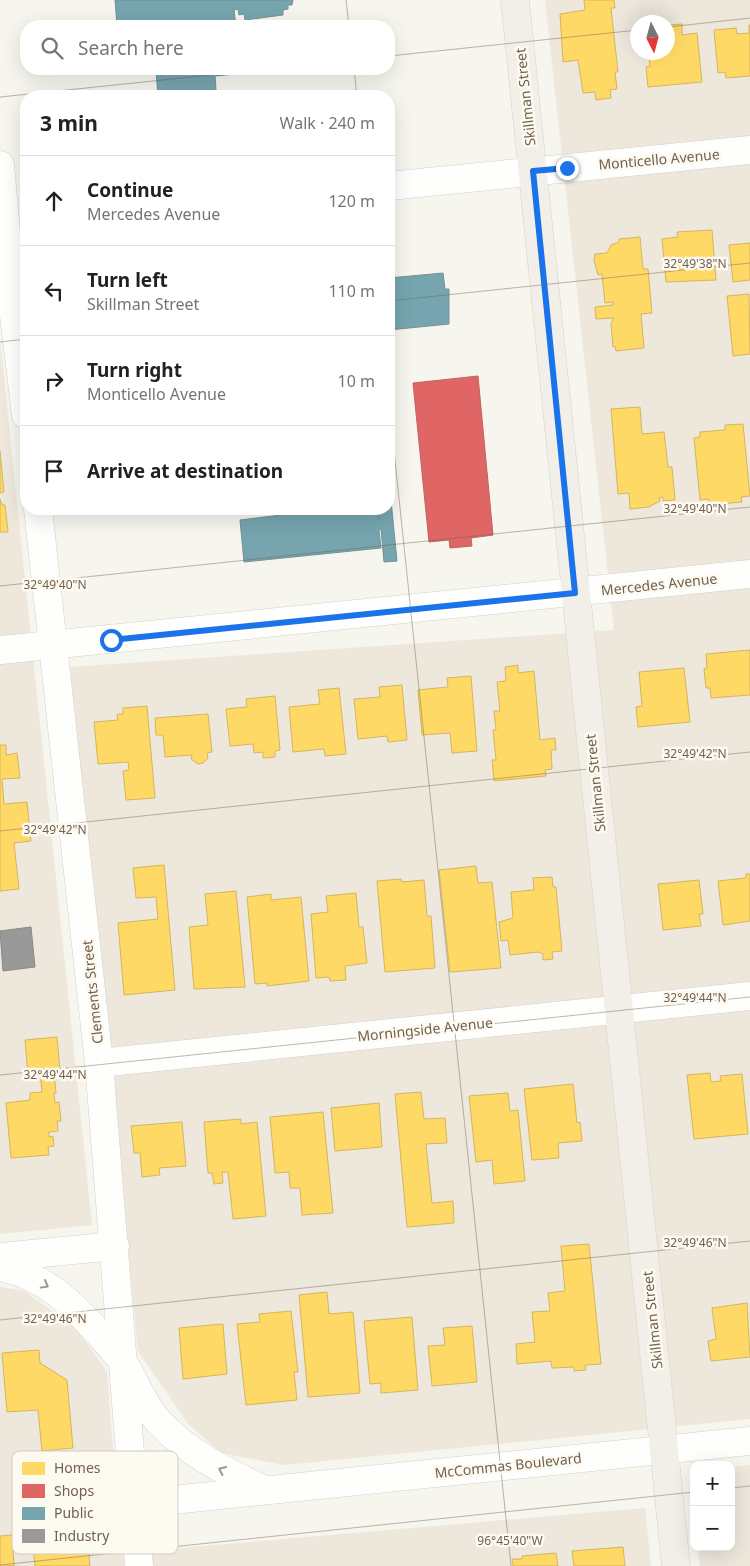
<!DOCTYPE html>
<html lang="en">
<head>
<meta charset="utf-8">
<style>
  body { margin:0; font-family:"Noto Sans",sans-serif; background:#f6f6f6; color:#202124 }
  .controls { position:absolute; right:15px; bottom:15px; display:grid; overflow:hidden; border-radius:10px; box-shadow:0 5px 20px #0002 }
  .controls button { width:45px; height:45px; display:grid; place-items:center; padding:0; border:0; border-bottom:1px solid #e0e0e0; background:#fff; color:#202124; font:25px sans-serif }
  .compass { position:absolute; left:630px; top:15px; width:45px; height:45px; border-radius:50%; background:#fff; box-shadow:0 5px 20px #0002; rotate:174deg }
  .stop { position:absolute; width:15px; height:15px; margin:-11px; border:4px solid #1a73e8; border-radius:50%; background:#fff }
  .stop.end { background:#1a73e8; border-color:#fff; box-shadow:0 1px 5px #0008 }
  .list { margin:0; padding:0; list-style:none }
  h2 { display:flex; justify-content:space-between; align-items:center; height:65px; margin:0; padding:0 20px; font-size:21px }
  h2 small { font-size:16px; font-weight:400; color:#757577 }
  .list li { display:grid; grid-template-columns:32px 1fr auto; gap:15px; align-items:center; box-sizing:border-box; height:90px; padding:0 20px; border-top:1px solid #e0e0e0 }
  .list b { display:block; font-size:19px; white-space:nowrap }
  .list p { margin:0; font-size:16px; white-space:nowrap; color:#757577 }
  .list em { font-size:16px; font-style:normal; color:#757577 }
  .icon { flex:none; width:28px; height:28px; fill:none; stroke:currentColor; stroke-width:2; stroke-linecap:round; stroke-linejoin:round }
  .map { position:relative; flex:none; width:750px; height:1566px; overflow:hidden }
  .search { position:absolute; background:#fff; box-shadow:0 5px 20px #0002; left:20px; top:20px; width:375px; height:55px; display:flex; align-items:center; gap:12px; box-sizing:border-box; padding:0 18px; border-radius:20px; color:#757577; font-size:19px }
  .panel { position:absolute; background:#fff; box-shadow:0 5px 20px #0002; left:20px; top:90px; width:375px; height:425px; border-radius:20px }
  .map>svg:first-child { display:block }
  .residential { fill:#ede7dc; fill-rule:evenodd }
  .homes { fill:#ffd966; stroke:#d5b560 }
  .shops { fill:#e06666; stroke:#bf6460 }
  .public { fill:#76a5af; stroke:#759193 }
  .industry { fill:#999; stroke:#8d8883 }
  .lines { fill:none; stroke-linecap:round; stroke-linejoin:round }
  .minor-casing { stroke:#d4d1cb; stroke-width:29 }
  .major-casing { stroke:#d7d2cc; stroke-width:29 }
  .minor { stroke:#fefefc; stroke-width:28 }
  .major { stroke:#f1efe8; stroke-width:28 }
  .oneway { stroke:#a3988d }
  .route { stroke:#1a73e8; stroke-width:6 }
  .ticks { fill:none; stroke:#726151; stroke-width:1; stroke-opacity:0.45 }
  .labels { text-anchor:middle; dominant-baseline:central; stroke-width:5; stroke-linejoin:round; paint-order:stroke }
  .street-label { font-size:14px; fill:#726151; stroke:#fdfaf1 }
  .key { fill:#fdfaf1; stroke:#d3ccc1; stroke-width:1 }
  .key-label { font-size:14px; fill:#726151 }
  .ticks-label { font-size:12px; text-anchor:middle; fill:#726151; stroke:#fdfaf1; stroke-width:5; stroke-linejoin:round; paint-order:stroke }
</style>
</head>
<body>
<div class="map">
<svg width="750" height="1566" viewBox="0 0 750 1566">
  <rect width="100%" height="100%" fill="#f6f5ee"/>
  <path class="residential" d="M545 0H750V1419L284 1465 221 1453 189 1425 138 1351 70 667 614 630ZM638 22H668V52H638Z
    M0 339 92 1225 0 1234Z
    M0 1287 24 1291 77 1329 107 1372 121 1553 645 1508 651 1566H0Z
    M750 1465V1566H700L698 1547H731V1467Z"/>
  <path class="homes" d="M584 0H614L615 8H611L618 72H615L617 89 610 90 611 98 596 100 595 92 583 93 578 60 563 62 560 14 585 10Z
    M682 24V35L697 33 702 82 648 87 646 67 650 66 648 52H668V25Z
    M749 25H750V76L726 78 725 72 718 73 714 30 736 28 737 34 749 33Z
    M712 230 716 280 666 282 662 239 678 237 677 232Z
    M640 237 643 269H648L652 313 641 314 644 348 616 351 615 346 613 347 611 324 614 318 596 319 595 307 613 305V302L605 303 602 274 598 275 594 260 595 254 607 253 611 245 619 242V239Z
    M750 243V280L733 282 729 245Z
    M749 294 750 354 733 356 727 296Z
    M640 407 642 434 664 432 668 467H672L675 500 663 501V497L659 498 660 501 649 507 630 509 629 493 618 494 611 409Z
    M743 424 750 496 741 497 742 502 709 505V499L700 500 694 438 700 437V432L725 430V425Z
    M0 451 4 492 0 493Z
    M0 499 2 505H5L8 532H0Z
    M750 650V695L711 698 710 688H706L704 669 707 668 706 654Z
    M518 665V673L534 671 540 740 555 738 556 750H551L552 769 545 770 546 776 494 781 492 760H496L493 730H496L494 711H500L497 682 506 681 505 667Z
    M684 668 690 722 638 727 636 707 642 706 639 672Z
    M471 676 477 751 452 753 450 733 422 735 418 690 448 687 447 678Z
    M402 685 407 740 388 742 387 736 358 739 354 699 380 697 379 687Z
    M339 688 346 754 325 756 324 749 293 752 289 707 320 704 318 690Z
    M275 696 280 750 275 751V757L263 758V752L254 753 253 744 230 746 226 709 247 707 246 699Z
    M147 706 155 798 126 800 123 771 129 770 128 762 98 764 94 722 118 720 117 714H123V708Z
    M208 714 212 752 207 753 208 758 203 763 198 764 191 759 192 755 165 757 163 735H156L155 718Z
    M0 745H6V755L17 753 20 778 2 779 4 804 27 802 31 841 14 843 19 889 0 891Z
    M164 865 175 990 124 995 118 923 158 919 156 897 136 898 133 868Z
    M476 866 478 883 492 882 501 968 450 972 439 870Z
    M746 874H750V921L723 925 718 881 746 878Z
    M552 877 553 887H556L562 951 552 952 553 959 543 960V954L538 952 510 955 508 940 501 941 499 922 513 918 511 892 534 890 533 878Z
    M401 879 402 882 424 880 427 916H431L435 968 385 972 377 881Z
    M699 880 703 914H699L701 926 663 930 658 884Z
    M236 891 245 987 194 989 189 927 208 925 205 894Z
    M356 893 359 927H363L367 963 345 966 346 980 330 981 329 977 316 978 311 914 328 912 326 896Z
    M271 894V900L301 897 309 981 267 986V983L255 984 247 897Z
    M57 1037 60 1071 54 1072 56 1093H54L55 1103 59 1102 61 1121H57L58 1131 49 1132V1137L53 1136 54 1146 48 1147 49 1155 11 1158 6 1103 30 1100V1093L42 1092 40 1073 28 1075 25 1040Z
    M710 1073 711 1082 721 1081 720 1076 742 1074 748 1134 694 1139 687 1075Z
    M573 1084 577 1123 580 1122 582 1141 558 1143 559 1158 532 1160 524 1089Z
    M421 1092 424 1119 445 1118 447 1143 426 1144 432 1203 453 1201 454 1223 407 1227 395 1094Z
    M508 1093 510 1111 518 1110 525 1181 494 1184 492 1160 476 1162 469 1096Z
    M379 1103 382 1147 335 1151 331 1108Z
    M323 1112 333 1213 302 1215 300 1188H290L289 1172 275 1173 270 1117Z
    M241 1119V1124L257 1122 266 1216 233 1219 228 1172H222L223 1183 214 1184 212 1173H208L204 1122Z
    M182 1122 186 1166 159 1168 160 1175 142 1177 140 1153H134L131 1126Z
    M589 1244 601 1364 585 1365 586 1370 574 1371V1367L552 1368 551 1361 517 1364 516 1344 535 1342 532 1312 550 1311 548 1293 565 1291 561 1246Z
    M327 1292 329 1314 353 1312 360 1393 308 1397 299 1295Z
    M747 1303 750 1357 711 1361 708 1341 716 1339 712 1308Z
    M291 1311 298 1372H294L297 1400 246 1405 237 1324 260 1322 259 1314Z
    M412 1317 418 1390 381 1393V1383L370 1384 364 1321Z
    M223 1324 227 1374 183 1379 179 1328Z
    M472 1326 477 1382 432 1386 428 1346 445 1345 443 1328Z
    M39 1350 40 1363 67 1380 73 1448 42 1451 38 1410 7 1412 2 1353Z
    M84 1487 87 1522H81L83 1545 88 1544 90 1566H35L33 1549 47 1548 46 1541 66 1539 65 1524H56L53 1490Z
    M12 1535 14 1566H0V1536Z
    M623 1547 625 1566H574L572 1551Z
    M556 1553 558 1566H513L512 1559H522V1556Z"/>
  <path class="shops" d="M478 376 493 535 471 538 472 546 450 548 449 540 429 542 413 383Z"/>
  <path class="public" d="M115 0H293L292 5H288V9L283 10V15L245 20 244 14 239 15 238 9 234 10 236 26H117Z
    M147 69H246V73L215 76 216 90 158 96 156 71 147 72Z
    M443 273 445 289H449V324L389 330V278Z
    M389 480 397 561 384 562 381 529 379 530 381 548 244 562 240 520 281 515V509H377L379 520V509H389Z"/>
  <path class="industry" d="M31 927 35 967 3 971 0 931Z"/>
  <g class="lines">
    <defs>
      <path id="minor" d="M0 165 12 299 26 415
        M389 186 750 150
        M38 509 99 1063 139 1566
        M0 650 750 574
        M99 1063 750 996
        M0 1257 115 1246
        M0 1267C43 1275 73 1304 101 1336 108 1345 117 1353 123 1362 135 1381 143 1404 158 1421 188 1454 225 1471 265 1490
        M133 1504 750 1441"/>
      <path id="major" d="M515 0 676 1566"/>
    </defs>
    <use href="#minor" class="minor-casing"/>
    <use href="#major" class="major-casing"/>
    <use href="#minor" class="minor"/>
    <use href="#major" class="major"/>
  </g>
  <defs><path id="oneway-chevron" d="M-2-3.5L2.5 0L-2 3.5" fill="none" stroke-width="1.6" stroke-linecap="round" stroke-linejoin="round" transform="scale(1.25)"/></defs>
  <g class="oneway">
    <use href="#oneway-chevron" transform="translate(45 1285) rotate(29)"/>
    <use href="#oneway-chevron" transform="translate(222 1470) rotate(-155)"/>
  </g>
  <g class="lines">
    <path class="route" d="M111 640 575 593 533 171 567 168"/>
  </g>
  <path class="ticks" d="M346 0 349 26M668 27 750 18M389 56 638 30M354 69 357 96M0 97 268 69M389 301 750 263M0 342 26 339M389 403 511 1566M0 586 750 507M0 831 750 752M0 1075 750 997M0 1320 750 1241M731 1488 750 1486M0 1565 694 1492"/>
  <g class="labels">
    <g class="street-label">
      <text transform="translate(525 97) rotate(-96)">Skillman Street</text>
      <text transform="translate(659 159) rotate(-5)">Monticello Avenue</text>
      <text transform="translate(659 584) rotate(-6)">Mercedes Avenue</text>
      <text transform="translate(595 783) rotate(-96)">Skillman Street</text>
      <text transform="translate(92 992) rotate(-96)">Clements Street</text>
      <text transform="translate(425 1029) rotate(-6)">Morningside Avenue</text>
      <text transform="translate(652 1320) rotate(-96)">Skillman Street</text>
      <text transform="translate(508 1465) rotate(-6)">McCommas Boulevard</text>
    </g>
  </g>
  <rect x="12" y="1451" width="166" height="103" rx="8" class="key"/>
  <rect x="22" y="1462" width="23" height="13" fill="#ffd966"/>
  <rect x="22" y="1484" width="23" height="14" fill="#e06666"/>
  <rect x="22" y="1507" width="23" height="13" fill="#76a5af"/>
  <rect x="22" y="1529" width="23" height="14" fill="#999"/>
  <g class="key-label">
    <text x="54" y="1473">Homes</text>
    <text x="54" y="1496">Shops</text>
    <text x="54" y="1518">Public</text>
    <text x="54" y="1541">Industry</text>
  </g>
  <g class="ticks-label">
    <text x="695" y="268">32°49'38"N</text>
    <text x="695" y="513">32°49'40"N</text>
    <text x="55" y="589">32°49'40"N</text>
    <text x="695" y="758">32°49'42"N</text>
    <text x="55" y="834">32°49'42"N</text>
    <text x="695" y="1002">32°49'44"N</text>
    <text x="55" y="1079">32°49'44"N</text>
    <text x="695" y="1247">32°49'46"N</text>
    <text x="55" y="1323">32°49'46"N</text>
    <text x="510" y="1545">96°45'40"W</text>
  </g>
</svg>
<div class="controls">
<button>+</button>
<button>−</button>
</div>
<svg class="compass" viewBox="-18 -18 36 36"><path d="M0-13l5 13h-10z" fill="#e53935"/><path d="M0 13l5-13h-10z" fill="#757577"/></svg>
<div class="stop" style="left:111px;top:640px"></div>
<div class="stop end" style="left:567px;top:168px"></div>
<div class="search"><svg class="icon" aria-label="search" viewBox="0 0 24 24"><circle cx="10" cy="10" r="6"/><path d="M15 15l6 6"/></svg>Search here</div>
<section class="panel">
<h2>3 min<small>Walk · 240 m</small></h2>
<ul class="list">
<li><svg class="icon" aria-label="ahead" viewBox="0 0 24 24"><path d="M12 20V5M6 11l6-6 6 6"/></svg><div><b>Continue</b><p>Mercedes Avenue</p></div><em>120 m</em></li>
<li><svg class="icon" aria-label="left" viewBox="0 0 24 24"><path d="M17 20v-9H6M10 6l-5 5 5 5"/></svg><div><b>Turn left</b><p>Skillman Street</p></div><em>110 m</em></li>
<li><svg class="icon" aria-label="right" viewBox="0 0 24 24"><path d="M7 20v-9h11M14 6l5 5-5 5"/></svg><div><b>Turn right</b><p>Monticello Avenue</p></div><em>10 m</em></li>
<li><svg class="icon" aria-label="arrive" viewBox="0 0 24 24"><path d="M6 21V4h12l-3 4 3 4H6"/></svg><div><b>Arrive at destination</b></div></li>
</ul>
</section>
</div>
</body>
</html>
